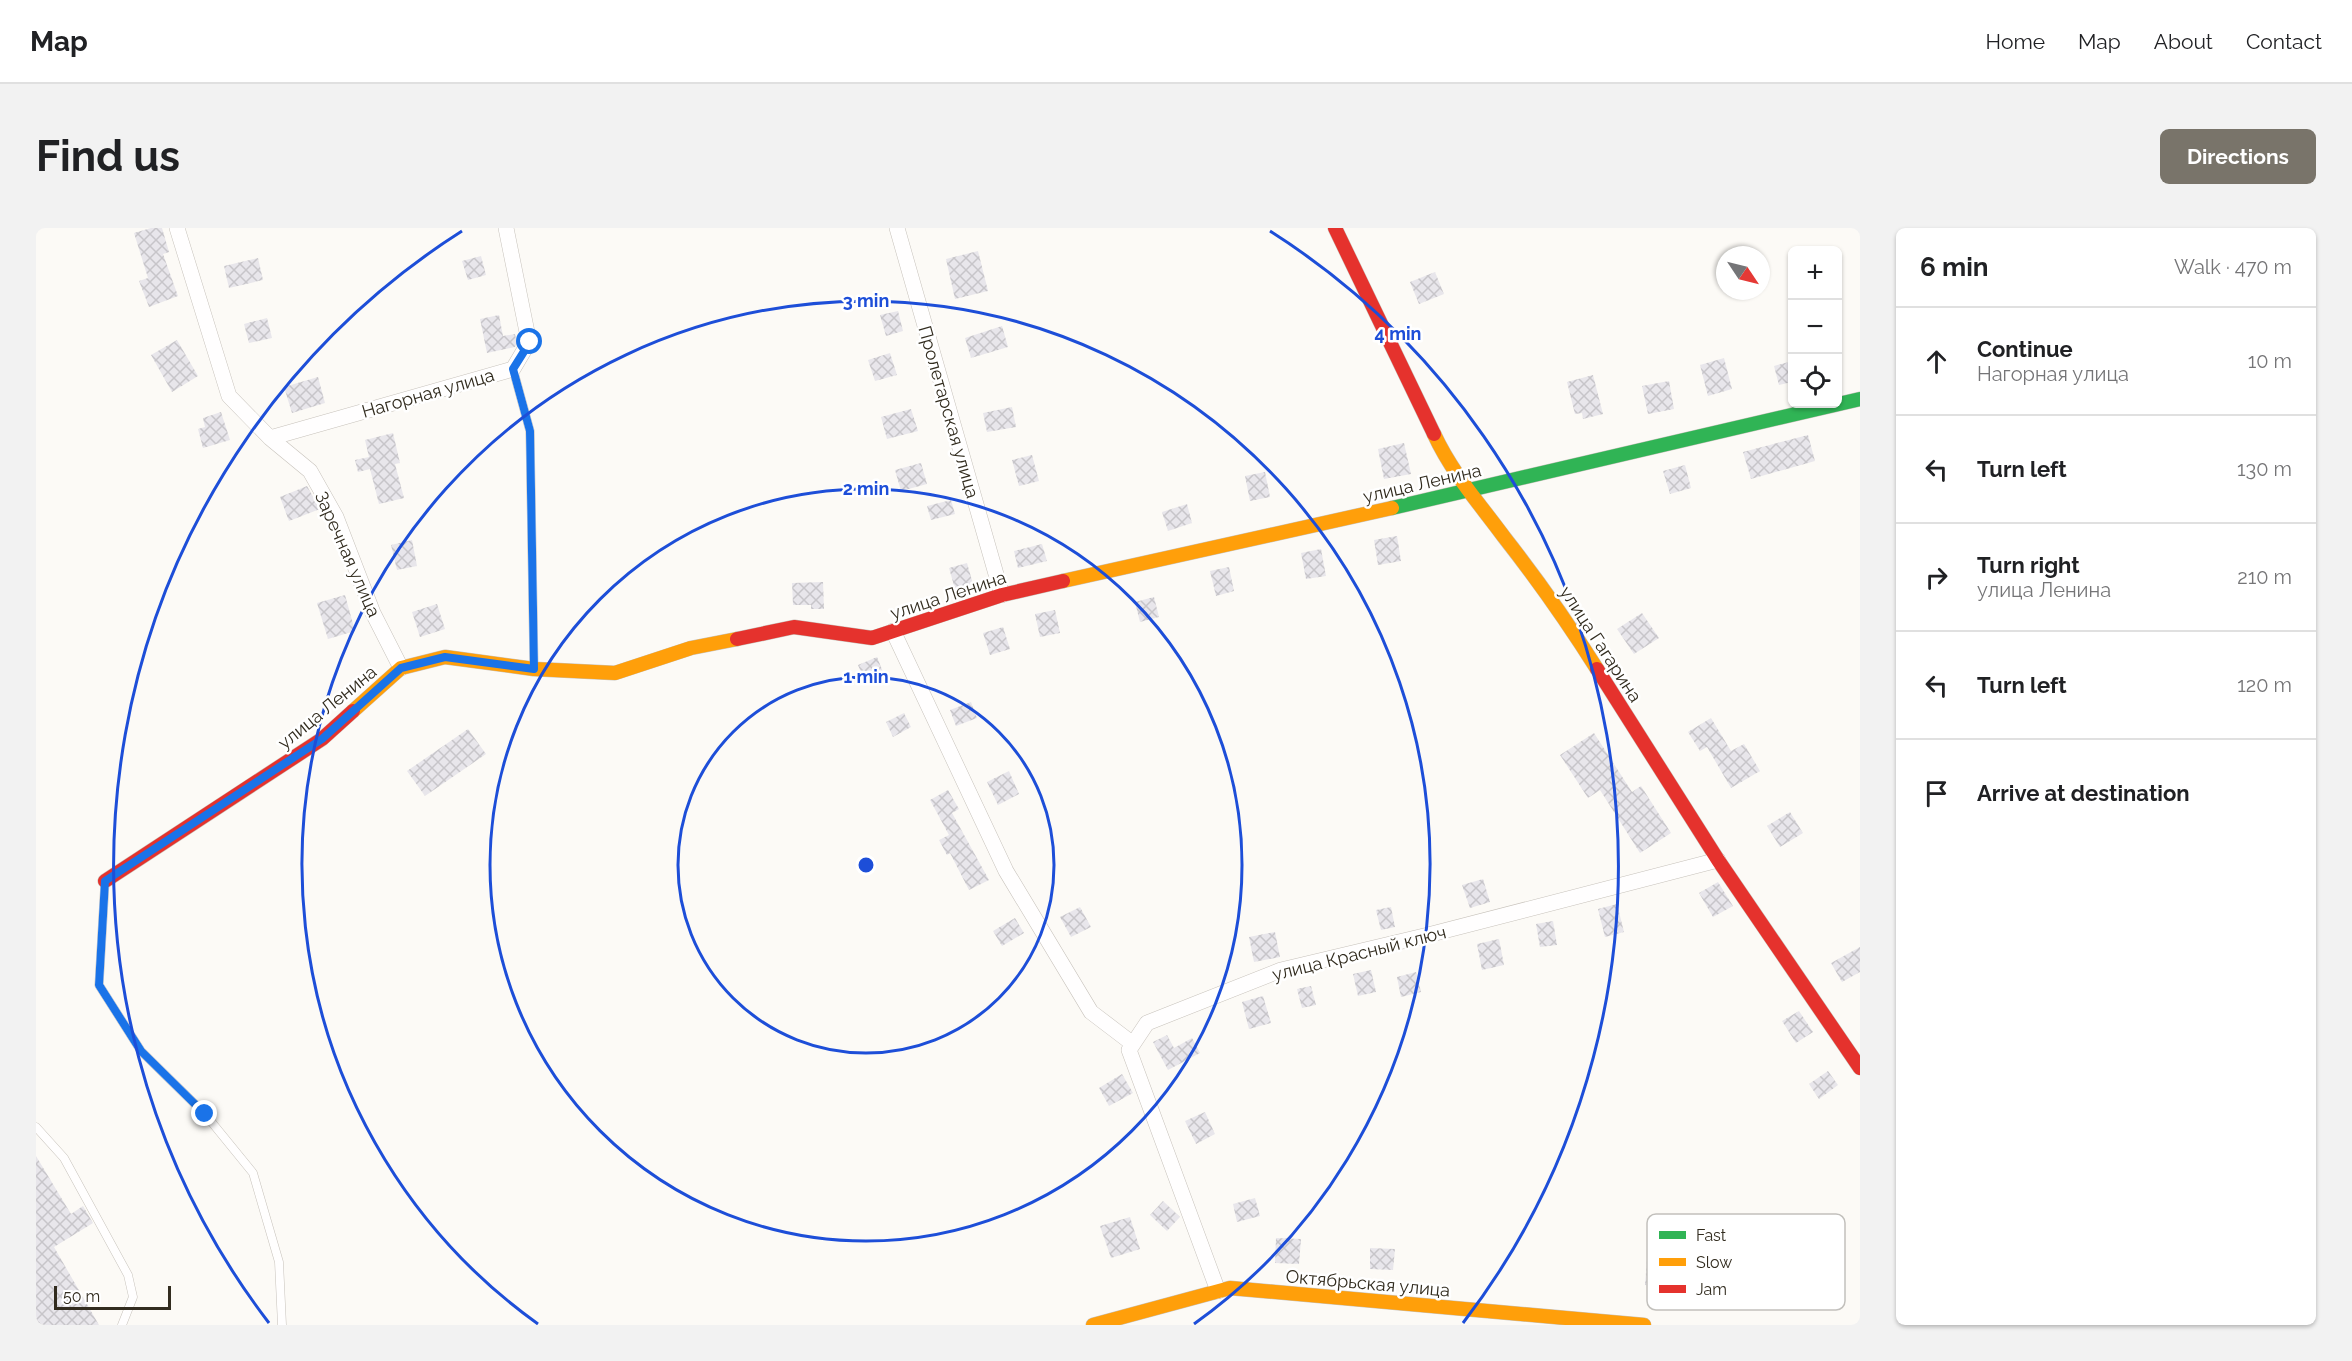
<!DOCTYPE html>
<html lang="en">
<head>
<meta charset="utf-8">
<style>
  body { margin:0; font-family:Raleway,sans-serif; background:#f2f2f2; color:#202124 }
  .controls { position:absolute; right:18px; top:18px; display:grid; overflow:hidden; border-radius:9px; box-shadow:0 2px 4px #0004 }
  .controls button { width:54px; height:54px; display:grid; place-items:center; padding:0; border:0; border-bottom:2px solid #e0e0e0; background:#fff; color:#202124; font:30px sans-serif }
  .compass { position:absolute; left:1680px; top:18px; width:54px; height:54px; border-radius:50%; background:#fff; box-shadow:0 2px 4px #0004; rotate:125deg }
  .scale { position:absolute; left:18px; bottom:15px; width:117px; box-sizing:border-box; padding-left:6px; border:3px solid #322c1f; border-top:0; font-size:16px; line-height:21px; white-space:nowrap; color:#322c1f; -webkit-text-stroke:4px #fff; paint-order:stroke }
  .stop { position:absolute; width:18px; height:18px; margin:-14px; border:4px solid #1a73e8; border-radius:50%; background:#fff }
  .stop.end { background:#1a73e8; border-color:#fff; box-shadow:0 2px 6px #0008 }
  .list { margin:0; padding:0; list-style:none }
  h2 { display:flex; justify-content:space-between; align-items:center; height:78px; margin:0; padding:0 24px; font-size:26px }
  h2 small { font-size:20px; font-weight:400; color:#757577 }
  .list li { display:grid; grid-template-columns:39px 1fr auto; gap:18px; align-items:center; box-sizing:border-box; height:108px; padding:0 24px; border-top:2px solid #e0e0e0 }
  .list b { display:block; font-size:22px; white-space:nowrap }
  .list p { margin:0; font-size:20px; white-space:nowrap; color:#757577 }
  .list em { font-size:20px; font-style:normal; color:#757577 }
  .icon { flex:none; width:33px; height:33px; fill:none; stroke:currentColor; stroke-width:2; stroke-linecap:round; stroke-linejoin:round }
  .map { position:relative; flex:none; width:1824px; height:1097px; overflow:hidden; border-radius:9px }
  header { display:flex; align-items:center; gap:36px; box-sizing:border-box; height:84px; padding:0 30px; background:#fff; border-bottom:2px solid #e0e0e0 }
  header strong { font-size:28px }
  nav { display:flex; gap:33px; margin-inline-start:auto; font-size:21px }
  .intro { display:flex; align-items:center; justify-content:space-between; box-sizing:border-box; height:144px; padding:0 36px }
  h1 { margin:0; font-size:42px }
  .button { padding:15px 27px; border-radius:9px; background:#79746a; color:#fff; font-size:21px; font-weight:700 }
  main { display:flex; gap:36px; padding:0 36px }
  aside { flex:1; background:#fff; border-radius:9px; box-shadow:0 2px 4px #0004 }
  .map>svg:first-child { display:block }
  .building { fill:url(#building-cross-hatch) }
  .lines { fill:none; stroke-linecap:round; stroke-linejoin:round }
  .lane-casing { stroke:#c7c2bb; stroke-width:9 }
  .street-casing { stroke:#c7c2bb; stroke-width:16 }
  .fast-casing { stroke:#c7c2bb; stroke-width:15 }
  .slow-casing { stroke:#c7c2bb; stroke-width:15 }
  .jam-casing { stroke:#c7c2bb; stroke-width:15 }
  .lane { stroke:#fffefe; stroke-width:8 }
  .street { stroke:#fffefe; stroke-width:15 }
  .fast { stroke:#30b455; stroke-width:14 }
  .slow { stroke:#ff9f0a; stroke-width:14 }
  .jam { stroke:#e5322d; stroke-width:14 }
  .route { stroke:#1a73e8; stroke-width:8 }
  .ring { fill:none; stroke:#1d4ed8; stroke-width:3 }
  .labels { text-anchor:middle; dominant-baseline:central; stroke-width:5; stroke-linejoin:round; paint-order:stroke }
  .street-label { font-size:18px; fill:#322c1f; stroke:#fff }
  .key { fill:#fff; stroke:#c2c0bc; stroke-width:1.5 }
  .key-label { font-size:16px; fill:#322c1f }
  .centre { fill:#1d4ed8; stroke:#fff; stroke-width:3 }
  .ring-label { font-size:18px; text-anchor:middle; font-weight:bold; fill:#1d4ed8; stroke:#fff; stroke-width:5; stroke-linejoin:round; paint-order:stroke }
</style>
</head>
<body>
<header>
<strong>Map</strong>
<nav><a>Home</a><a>Map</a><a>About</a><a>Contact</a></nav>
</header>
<div class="intro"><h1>Find us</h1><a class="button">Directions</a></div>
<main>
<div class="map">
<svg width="1824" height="1097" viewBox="0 0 1824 1097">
  <defs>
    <pattern id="building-cross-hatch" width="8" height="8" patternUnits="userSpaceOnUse" patternTransform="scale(1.5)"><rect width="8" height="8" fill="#e8e6eb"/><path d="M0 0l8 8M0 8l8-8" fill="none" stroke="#c7c5c9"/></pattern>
  </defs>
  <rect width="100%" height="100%" fill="#fcfaf6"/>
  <path class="building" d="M115 0H126L133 24 127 26 142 68 113 79 103 53 112 50 98 5Z
    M942 23 952 63 919 71 910 31Z
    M445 28 450 47 432 52 426 33Z
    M222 30 227 52 193 60 188 38Z
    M1399 44 1408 66 1383 76 1374 54Z
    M862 83 867 103 850 108 844 87Z
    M463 87 467 108 479 106 481 115 479 119 451 125 444 91Z
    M231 90 236 110 213 115 208 96Z
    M966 98 972 119 935 130 929 110Z
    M141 112 162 148 136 164 115 127Z
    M854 125 861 147 839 153 832 132Z
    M1688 130 1696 161 1672 168 1664 137Z
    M1756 133V154L1743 157 1738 138Z
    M1557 147 1567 186 1547 191 1546 185 1539 186 1531 154Z
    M282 149 289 175 256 185 248 159Z
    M1633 153 1638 181 1612 186 1606 158Z
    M976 179 980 199 951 204 947 185Z
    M875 181 882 203 851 211 845 189Z
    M185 184 194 212 167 220 162 201 169 199 167 190Z
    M357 205 364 235 359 236 368 270 343 276 334 241 322 244 319 232 333 229 329 212Z
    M1772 207 1779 233 1715 251 1707 224Z
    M1368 215 1375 246 1348 251 1342 221Z
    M996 227 1003 253 983 258 976 232Z
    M885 235 891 256 865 263 859 242Z
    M1649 237 1655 260 1634 266 1627 243Z
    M1229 244 1234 269 1214 273 1209 248Z
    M271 258 284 281 253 293 244 269Z
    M915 272 919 286 895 292 891 278Z
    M1151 276 1156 295 1132 303 1126 284Z
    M1361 308 1365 333 1342 337 1338 312Z
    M376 312 381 338 361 342 355 317Z
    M1006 316 1011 333 982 340 978 323Z
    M1285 321 1290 348 1270 351 1265 325Z
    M931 335 937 356 919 361 913 340Z
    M1193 339 1198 363 1180 368 1174 343Z
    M787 354 788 381H775V377H757L756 355Z
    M309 367 319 403 292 411 281 375Z
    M1118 369 1123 389 1104 394 1099 374Z
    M401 376 409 401 384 409 376 384Z
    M1019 382 1024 405 1004 409 999 386Z
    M1606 385 1623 410 1598 426 1581 401Z
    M967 399 974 421 954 427 947 405Z
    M841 429 849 449 830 457 822 437Z
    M935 474 941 490 920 498 914 482Z
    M868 485 875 499 857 509 850 494Z
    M1675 490 1695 523 1708 516 1724 543 1695 560 1671 519 1664 523 1652 504Z
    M432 501 450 526 389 568 371 543Z
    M1558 505 1596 564 1605 558 1635 605 1604 625 1564 562 1552 570 1524 527Z
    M973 543 983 566 962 577 951 554Z
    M912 562 923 581 916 585 953 652 933 662 914 625 911 627 903 612 913 607 894 572Z
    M1754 584 1767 605 1744 619 1731 598Z
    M1447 651 1454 674 1434 680 1426 657Z
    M1682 654 1697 678 1677 689 1663 665Z
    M1581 676 1588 704 1569 709 1562 681Z
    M1044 679 1055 699 1035 709 1024 689Z
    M1355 679 1359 699 1345 702 1340 682Z
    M979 690 988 705 966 718 957 703Z
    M1517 693 1521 717 1504 719 1500 696Z
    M1239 704 1244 729 1218 734 1213 709Z
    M1463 711 1468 737 1446 742 1441 716Z
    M1824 719V744L1806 754 1795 735Z
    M1335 742 1340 764 1322 768 1317 746Z
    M1380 744 1385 764 1365 769 1361 749Z
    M1275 758 1280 777 1266 780 1261 761Z
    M1227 768 1235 795 1213 801 1206 774Z
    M1763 783 1777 804 1760 815 1746 793Z
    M1131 807 1138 820 1156 810 1164 825 1132 842 1117 814Z
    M1792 843 1802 857 1783 871 1773 856Z
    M1086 846 1097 865 1073 878 1063 860Z
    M1169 884 1179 906 1160 916 1149 893Z
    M0 928 35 986 47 978 57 995 18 1019 63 1097H0Z
    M1219 970 1224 988 1201 994 1197 976Z
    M1127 973 1144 989 1131 1003 1114 987Z
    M1094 989 1104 1021 1075 1030 1064 998Z
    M1240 1010 1265 1011 1263 1036 1239 1035Z
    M1334 1020 1359 1021 1357 1042 1334 1041Z
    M1611 1032 1636 1034 1634 1059 1609 1057Z"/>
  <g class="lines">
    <defs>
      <path id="lane" d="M477 141 494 203 498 440
        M69 654 63 757 105 823 169 886 217 945 243 1034 246 1097
        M0 899 28 930 92 1047 97 1069 86 1097"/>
      <path id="street" d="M141 0 193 168 234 210 274 243 300 289 337 385 365 440
        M861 0 966 367
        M234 210 477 141 493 114 470 0
        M857 403 970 643 1055 784 1097 816
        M1182 1063 1093 822 1111 795 1245 742 1388 708 1682 632"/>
      <path id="fast" d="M1356 280 1824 171"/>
      <path id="slow" d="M1398 206C1416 245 1443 275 1468 309 1501 351 1532 395 1561 441
        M1027 353 1356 280
        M317 483 365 440 409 429 498 441 579 445 655 420 701 411
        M1057 1097 1194 1060 1608 1097"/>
      <path id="jam" d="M1299 0 1398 206
        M701 411 758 399 836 410 966 367 1027 353
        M1561 441 1682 632 1824 840
        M69 653 286 511 317 483"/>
    </defs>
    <use href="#lane" class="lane-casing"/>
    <use href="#street" class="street-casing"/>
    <use href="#fast" class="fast-casing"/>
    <use href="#slow" class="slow-casing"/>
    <use href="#jam" class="jam-casing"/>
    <use href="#lane" class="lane"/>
    <use href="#street" class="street"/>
    <use href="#fast" class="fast"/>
    <use href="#slow" class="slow"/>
    <use href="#jam" class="jam"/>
  </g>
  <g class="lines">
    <path class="route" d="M169 886 105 823 63 757 69 653 286 511 365 440 409 429 498 441 494 203 477 141 494 114"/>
  </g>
  <g class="ring">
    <circle cx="830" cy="637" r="188"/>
    <circle cx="830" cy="637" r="376"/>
    <path d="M502 1096A564 564 0 1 1 1158 1096"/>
    <path d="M233 1095A752 752 0 0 1 426 3M1234 3A752 752 0 0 1 1427 1095"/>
  </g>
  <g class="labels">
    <g class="street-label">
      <text transform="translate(392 165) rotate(-16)">Нагорная улица</text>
      <text transform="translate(913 184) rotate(74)">Пролетарская улица</text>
      <text transform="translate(1386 255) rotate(-13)">улица Ленина</text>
      <text transform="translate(312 326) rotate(66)">Заречная улица</text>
      <text transform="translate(912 367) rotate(-18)">улица Ленина</text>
      <text transform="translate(1565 416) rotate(57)">улица Гагарина</text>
      <text transform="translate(291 479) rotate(-39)">улица Ленина</text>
      <text transform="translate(1323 725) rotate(-14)">улица Красный ключ</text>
      <text transform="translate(1332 1055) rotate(5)">Октябрьская улица</text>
    </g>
  </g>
  <rect x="1611" y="986" width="198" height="96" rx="9" class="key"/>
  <rect x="1623" y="1003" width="27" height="8" fill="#30b455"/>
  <rect x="1623" y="1030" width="27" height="8" fill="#ff9f0a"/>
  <rect x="1623" y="1057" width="27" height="8" fill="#e5322d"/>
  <g class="key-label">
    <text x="1660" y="1013">Fast</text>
    <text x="1660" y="1040">Slow</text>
    <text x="1660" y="1067">Jam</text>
  </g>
  <circle cx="830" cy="637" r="9" class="centre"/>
  <g class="ring-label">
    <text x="830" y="79">3 min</text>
    <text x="1362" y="112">4 min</text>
    <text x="830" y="267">2 min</text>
    <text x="830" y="455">1 min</text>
  </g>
</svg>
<div class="controls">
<button>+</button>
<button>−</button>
<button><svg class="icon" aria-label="locate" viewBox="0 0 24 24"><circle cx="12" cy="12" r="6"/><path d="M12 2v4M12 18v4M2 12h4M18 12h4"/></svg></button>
</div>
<svg class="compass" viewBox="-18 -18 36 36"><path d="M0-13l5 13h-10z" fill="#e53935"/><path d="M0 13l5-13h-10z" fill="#757577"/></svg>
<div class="scale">50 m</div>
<div class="stop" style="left:494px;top:114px"></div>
<div class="stop end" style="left:169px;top:886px"></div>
</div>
<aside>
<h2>6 min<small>Walk · 470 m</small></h2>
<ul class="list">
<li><svg class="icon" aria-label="ahead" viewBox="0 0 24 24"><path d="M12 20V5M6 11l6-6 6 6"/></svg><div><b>Continue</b><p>Нагорная улица</p></div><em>10 m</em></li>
<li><svg class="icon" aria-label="left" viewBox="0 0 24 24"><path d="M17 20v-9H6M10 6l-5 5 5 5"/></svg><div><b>Turn left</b></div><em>130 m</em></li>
<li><svg class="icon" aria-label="right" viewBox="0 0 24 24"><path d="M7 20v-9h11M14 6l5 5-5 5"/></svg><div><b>Turn right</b><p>улица Ленина</p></div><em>210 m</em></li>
<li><svg class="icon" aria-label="left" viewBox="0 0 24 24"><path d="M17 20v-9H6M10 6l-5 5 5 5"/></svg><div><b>Turn left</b></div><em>120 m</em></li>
<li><svg class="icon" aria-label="arrive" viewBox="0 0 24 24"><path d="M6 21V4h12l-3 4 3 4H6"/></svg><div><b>Arrive at destination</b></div></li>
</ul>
</aside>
</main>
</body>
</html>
